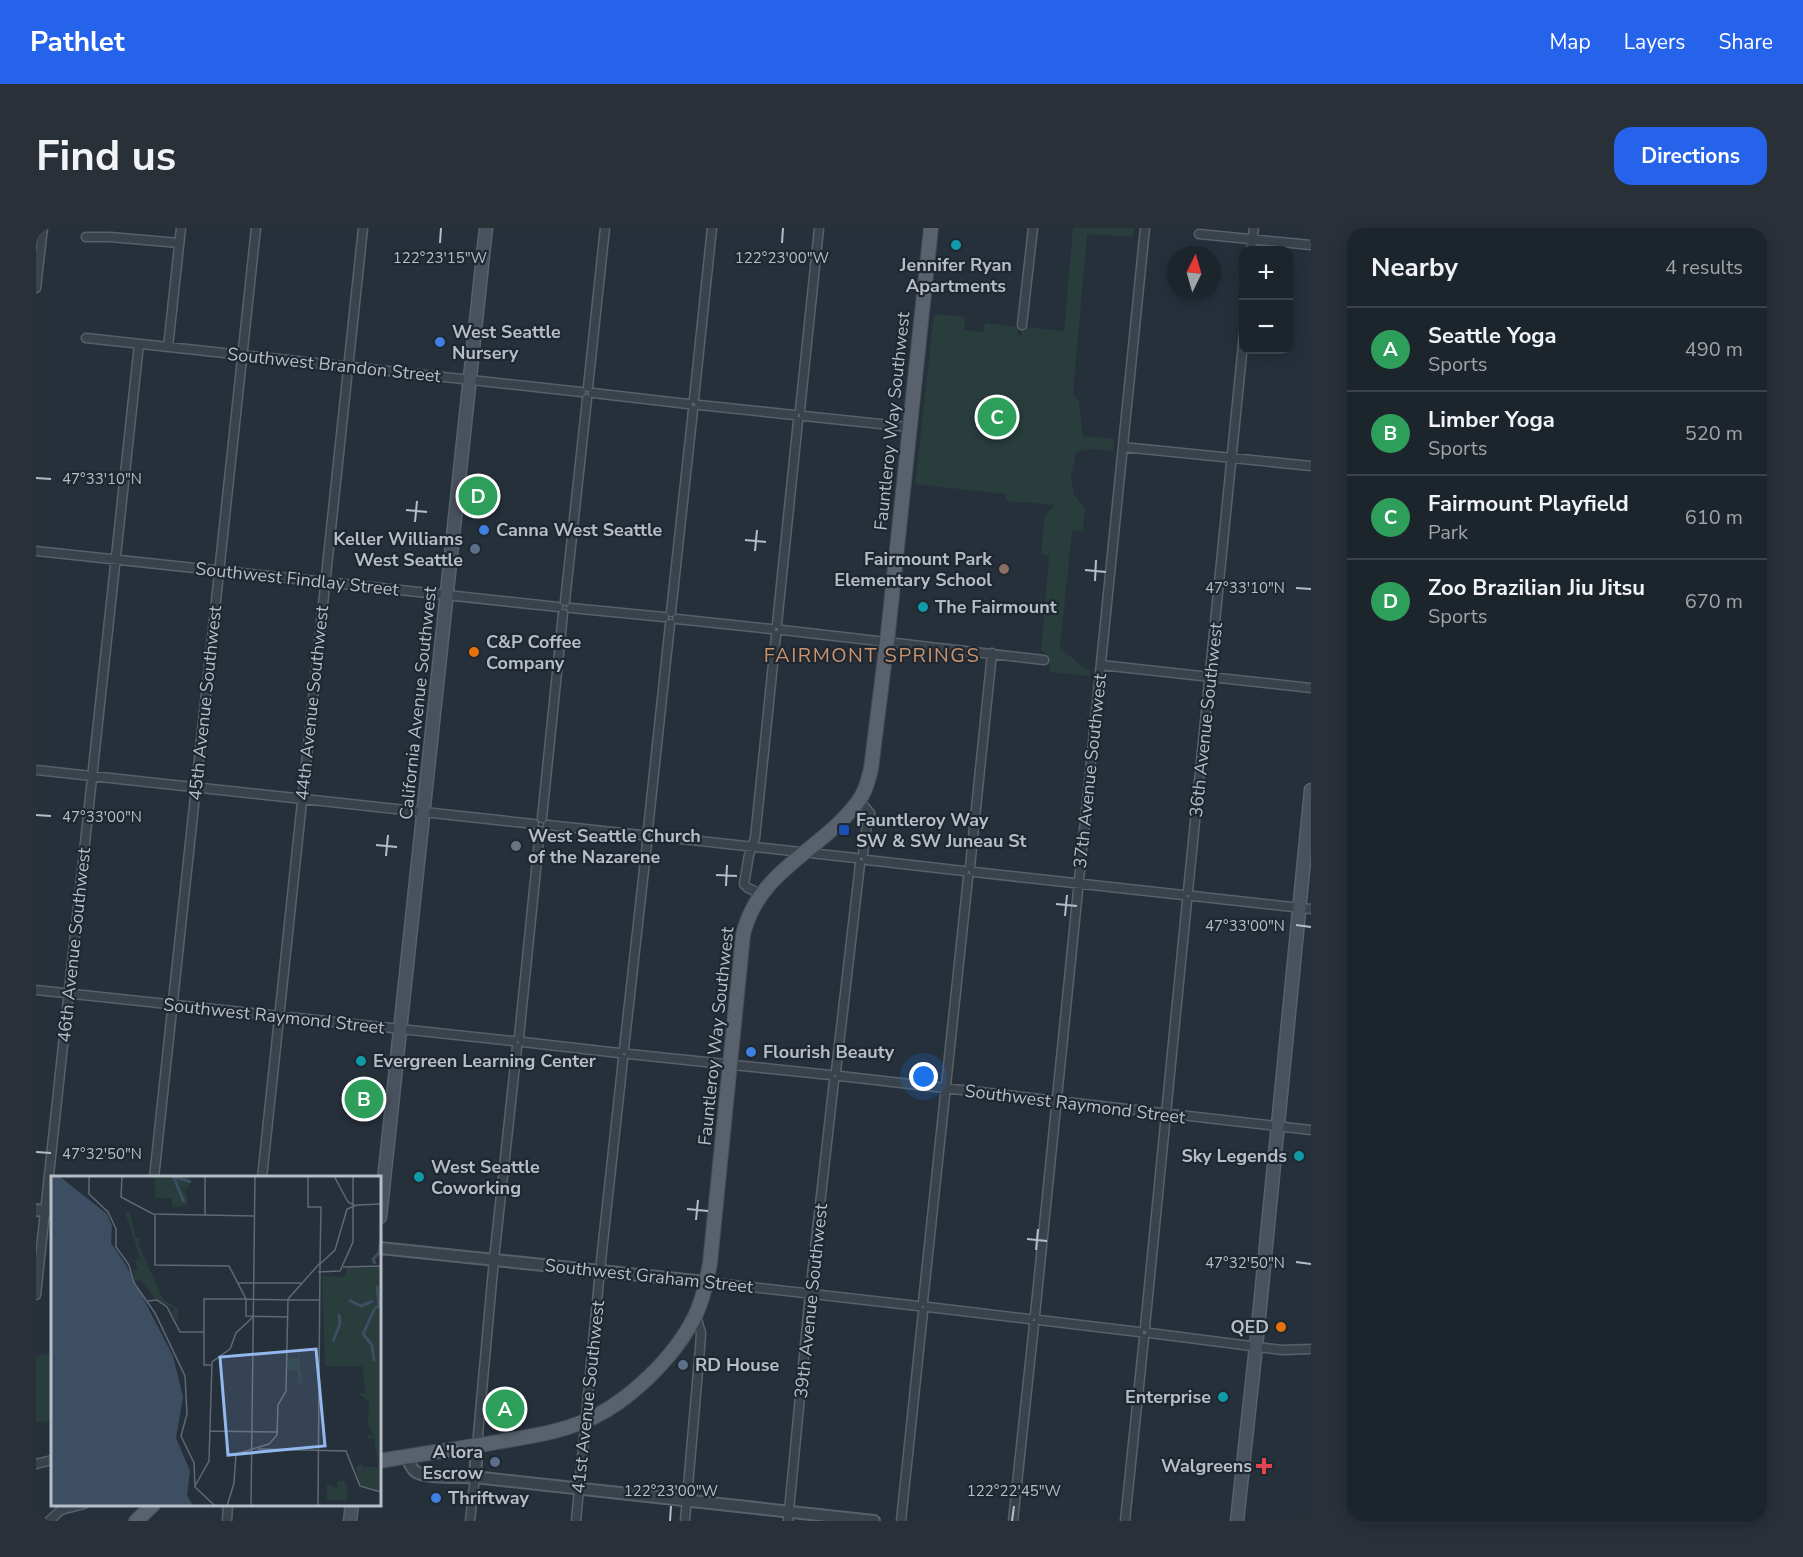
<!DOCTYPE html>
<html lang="en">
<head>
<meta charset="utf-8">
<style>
  body { margin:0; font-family:"Nunito Sans",sans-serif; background:#293038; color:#f1f3f6 }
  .controls { position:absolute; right:18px; top:18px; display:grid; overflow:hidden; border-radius:12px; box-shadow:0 3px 15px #0003 }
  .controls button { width:54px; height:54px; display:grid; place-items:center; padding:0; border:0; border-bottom:2px solid #3a4148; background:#1c242c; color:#f1f3f6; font:30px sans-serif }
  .compass { position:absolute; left:1131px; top:18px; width:54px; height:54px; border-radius:50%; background:#1c242c; box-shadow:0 3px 15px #0003; rotate:5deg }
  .you { position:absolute; left:888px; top:849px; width:21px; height:21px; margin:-15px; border:4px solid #fff; border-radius:50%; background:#1a73e8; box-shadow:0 0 0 9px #1a73e833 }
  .badge { display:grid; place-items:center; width:39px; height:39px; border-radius:50%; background:#2563eb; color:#fff; font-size:20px; font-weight:700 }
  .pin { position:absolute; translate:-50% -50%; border:3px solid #fff; box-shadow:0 2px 6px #0006 }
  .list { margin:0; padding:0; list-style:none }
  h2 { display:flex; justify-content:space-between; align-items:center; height:78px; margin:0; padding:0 24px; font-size:26px }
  h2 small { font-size:20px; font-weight:400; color:#a0a4a9 }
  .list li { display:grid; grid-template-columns:39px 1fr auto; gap:18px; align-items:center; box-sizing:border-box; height:84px; padding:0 24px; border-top:2px solid #3a4148 }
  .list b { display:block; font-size:22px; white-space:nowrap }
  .list p { margin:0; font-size:20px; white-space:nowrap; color:#a0a4a9 }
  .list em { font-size:20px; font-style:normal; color:#a0a4a9 }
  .map { position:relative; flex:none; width:1275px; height:1293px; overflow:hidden; border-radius:18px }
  header { display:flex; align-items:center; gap:36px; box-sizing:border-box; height:84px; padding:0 30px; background:#2563eb; color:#fff }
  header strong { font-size:28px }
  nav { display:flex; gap:33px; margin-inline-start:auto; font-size:21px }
  .intro { display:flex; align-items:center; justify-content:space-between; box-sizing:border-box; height:144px; padding:0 36px }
  h1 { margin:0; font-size:42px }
  .button { padding:15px 27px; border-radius:18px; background:#2563eb; color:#fff; font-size:21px; font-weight:700 }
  main { display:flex; gap:36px; padding:0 36px }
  aside { flex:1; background:#1c242c; border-radius:18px; box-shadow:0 3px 15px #0003 }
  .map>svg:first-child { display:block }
  .green { fill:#293d3d }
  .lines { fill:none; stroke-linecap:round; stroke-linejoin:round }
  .minor-casing { stroke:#58606a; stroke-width:11 }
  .tertiary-casing { stroke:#58606a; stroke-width:14 }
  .secondary-casing { stroke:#58606a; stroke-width:15 }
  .primary-casing { stroke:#434b55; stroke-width:16 }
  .minor { stroke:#3a424c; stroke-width:8 }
  .tertiary { stroke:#3a424c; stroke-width:10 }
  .secondary { stroke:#48515e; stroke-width:12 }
  .primary { stroke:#58616c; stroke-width:14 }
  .ticks { fill:none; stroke:#b6bdc7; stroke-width:2 }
  .culture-dot { fill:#0f9aa8; stroke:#1f2731; stroke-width:2 }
  .shop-dot { fill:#3f7fe0; stroke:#1f2731; stroke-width:2 }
  .service-dot { fill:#5c6f8a; stroke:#1f2731; stroke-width:2 }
  .education-dot { fill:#8d6e63; stroke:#1f2731; stroke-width:2 }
  .food-dot { fill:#e8710a; stroke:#1f2731; stroke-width:2 }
  .transit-dot { fill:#1a4fb4; stroke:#1f2731; stroke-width:2 }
  .worship-dot { fill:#6b7280; stroke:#1f2731; stroke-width:2 }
  .health-dot { fill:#e0444e; stroke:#1f2731; stroke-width:2 }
  .labels { text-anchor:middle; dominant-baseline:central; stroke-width:4.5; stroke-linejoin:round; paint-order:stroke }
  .poi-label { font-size:18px; font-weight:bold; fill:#b6bdc7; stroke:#1f2731; text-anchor:start }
  .street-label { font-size:18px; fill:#b6bdc7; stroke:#1f2731 }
  .neighbourhood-label { font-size:20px; letter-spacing:1.5px; fill:#cb936d; stroke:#1f2731 }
  .inset-river { fill:none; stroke:#3d4e63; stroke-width:3 }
  .inset-road { fill:none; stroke:#606873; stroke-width:1.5 }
  .view { fill:#93b8ee; fill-opacity:0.15; stroke:#93b8ee; stroke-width:3 }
  .inset-edge { fill:none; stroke:#b6bdc7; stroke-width:3 }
  .ticks-label { font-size:15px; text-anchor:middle; fill:#b6bdc7; stroke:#1f2731; stroke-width:4.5; stroke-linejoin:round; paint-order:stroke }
</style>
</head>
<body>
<header>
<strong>Pathlet</strong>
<nav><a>Map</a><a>Layers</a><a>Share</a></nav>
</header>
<div class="intro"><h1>Find us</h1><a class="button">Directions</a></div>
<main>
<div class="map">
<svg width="1275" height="1293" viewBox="0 0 1275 1293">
  <rect width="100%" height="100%" fill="#26303b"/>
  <path class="green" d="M1037 0H1098L1097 9 1051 6 1037 166 1043 173 1047 208 1078 211 1077 223 1054 221 1040 224 1035 249 1038 267 1049 280 1047 303 1036 302 1024 420 1047 439 1054 442V448L1014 444C1015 434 1013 428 1005 422L1013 329 1005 325 1009 287 1020 277 971 273 969 266 879 256 898 86 929 89 928 102 948 104 949 95 982 99V107L985 108 986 99 1028 103Z
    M9 1126 16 1127V1192L0 1195V1129Z"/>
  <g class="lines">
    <defs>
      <path id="minor" d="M1163 6 1275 17
        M50 9H74L143 15
        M1215 22 1218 0
        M0 60 7 0
        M986 97 997 0
        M50 110 545 164
        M132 119 145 0
        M552 159 569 0
        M557 165 652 176
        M658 171 676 0
        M663 177 758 187
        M764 182 783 0
        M768 188 873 199
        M1087 219 1275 238
        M0 323 522 379
        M529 373 551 171
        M535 380 628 389
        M635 384 657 182
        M641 391 735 401
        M741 396 762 193
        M746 402 1008 432
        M1065 437 1275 460
        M0 542 498 596
        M823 572 834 585V589L831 596 827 626
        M506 590 527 386
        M512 597 605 607
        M612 601 634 396
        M618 608 820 630
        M831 632 928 643
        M934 639 956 425
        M938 644 1147 667
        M1152 663 1208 106
        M725 666 712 660 708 656 713 627 719 610 740 407
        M1157 668 1275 681
        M0 762 477 813
        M483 809 504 603
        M487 814 583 825
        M588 821 611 615
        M593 826 794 847
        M800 843 824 636
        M804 848 1275 902
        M118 950 220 0
        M226 950 327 0
        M670 1054 882 1078
        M0 1067 103 116
        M887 1074 932 650
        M892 1079 993 1091
        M999 1087 1109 0
        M1003 1092 1103 1104
        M1109 1099 1151 673
        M1114 1105 1246 1122 1275 1121
        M441 1218 458 1031 481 819
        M0 1236 16 1232
        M13 1293 25 1282 48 1276
        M191 1293 192 1276
        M434 1293 439 1249
        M540 1293 564 1042 587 831
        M649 1293 664 1120 665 1105 660 1088
        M752 1293 774 1065 798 853
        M865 1293 887 1084
        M977 1293 998 1097
        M1089 1293 1108 1110"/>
      <path id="tertiary" d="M0 982 16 984
        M344 1020 670 1054
        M370 1228C373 1234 375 1241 380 1244 393 1251 432 1248 447 1250L838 1293
        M439 1249 441 1218"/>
      <path id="secondary" d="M344 989 450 0
        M314 1293 316 1276
        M1201 1293 1221 1109 1275 562"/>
      <path id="primary" d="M344 1233C383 1226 422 1221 461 1214 490 1209 521 1205 549 1193 592 1175 639 1129 659 1088 667 1072 671 1052 674 1035L707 707C722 642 785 623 821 575 829 565 832 553 835 541L852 405 895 0
        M100 1293 118 1276"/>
    </defs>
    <use href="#minor" class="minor-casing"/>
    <use href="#tertiary" class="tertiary-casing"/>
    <use href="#secondary" class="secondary-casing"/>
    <use href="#primary" class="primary-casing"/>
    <use href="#minor" class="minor"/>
    <use href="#tertiary" class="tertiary"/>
    <use href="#secondary" class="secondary"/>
    <use href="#primary" class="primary"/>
  </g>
  <path class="ticks" d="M404 15 405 0M746 15 747 0M0 250 15 251M370 282 391 284M379 294 381 273M709 312 730 314M719 323 721 302M1049 342 1070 344M1059 353 1060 332M1260 360 1275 361M0 587 15 588M340 617 361 619M350 628 352 607M680 647 701 648M690 658 691 637M1020 676 1041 678M1029 688 1031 667M1260 697 1275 699M0 924 15 925M651 981 672 983M660 992 662 972M991 1011 1011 1013M1000 1022 1002 1001M1260 1034 1275 1036M634 1293 635 1278M976 1293 978 1278"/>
  <g class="culture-dot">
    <circle cx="920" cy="17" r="6"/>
    <circle cx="887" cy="379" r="6"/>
    <circle cx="325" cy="833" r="6"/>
    <circle cx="1263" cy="928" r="6"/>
    <circle cx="383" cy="949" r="6"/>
    <circle cx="1187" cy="1169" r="6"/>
  </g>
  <g class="shop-dot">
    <circle cx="404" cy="114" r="6"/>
    <circle cx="448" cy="302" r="6"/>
    <circle cx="715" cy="824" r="6"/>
    <circle cx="400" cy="1270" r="6"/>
  </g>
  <g class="service-dot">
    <circle cx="439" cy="321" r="6"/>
    <circle cx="647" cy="1137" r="6"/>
    <circle cx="459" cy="1234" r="6"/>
  </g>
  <circle class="education-dot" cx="968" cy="341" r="6"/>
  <g class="food-dot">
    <circle cx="438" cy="424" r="6"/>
    <circle cx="1245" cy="1099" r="6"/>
  </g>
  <rect class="transit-dot" x="802" y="596" width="12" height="12" rx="3"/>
  <circle class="worship-dot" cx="480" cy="618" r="6"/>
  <path class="health-dot" d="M1225 1229h6v6h6v6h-6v6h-6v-6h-6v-6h6z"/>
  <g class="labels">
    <g class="poi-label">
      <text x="920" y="37" text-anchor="middle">Jennifer Ryan<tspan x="920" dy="21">Apartments</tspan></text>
      <text x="416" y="104">West Seattle<tspan x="416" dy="21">Nursery</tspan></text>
      <text x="460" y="302">Canna West Seattle</text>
      <text x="427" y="311" text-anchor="end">Keller Williams<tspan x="427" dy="21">West Seattle</tspan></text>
      <text x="956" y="331" text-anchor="end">Fairmount Park<tspan x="956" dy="21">Elementary School</tspan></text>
      <text x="899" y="379">The Fairmount</text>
      <text x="450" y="414">C&amp;P Coffee<tspan x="450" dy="21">Company</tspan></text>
      <text x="820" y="592">Fauntleroy Way<tspan x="820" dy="21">SW &amp; SW Juneau St</tspan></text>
      <text x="492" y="608">West Seattle Church<tspan x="492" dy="21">of the Nazarene</tspan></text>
      <text x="727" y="824">Flourish Beauty</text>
      <text x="337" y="833">Evergreen Learning Center</text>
      <text x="1251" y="928" text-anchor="end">Sky Legends</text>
      <text x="395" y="939">West Seattle<tspan x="395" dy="21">Coworking</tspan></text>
      <text x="1233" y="1099" text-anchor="end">QED</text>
      <text x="659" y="1137">RD House</text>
      <text x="1175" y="1169" text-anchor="end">Enterprise</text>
      <text x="447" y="1224" text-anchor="end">A'lora<tspan x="447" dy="21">Escrow</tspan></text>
      <text x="1216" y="1238" text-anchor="end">Walgreens</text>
      <text x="412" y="1270">Thriftway</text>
    </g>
    <g class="street-label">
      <text transform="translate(298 137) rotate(6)">Southwest Brandon Street</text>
      <text transform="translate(856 193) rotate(-84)">Fauntleroy Way Southwest</text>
      <text transform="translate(261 351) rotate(6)">Southwest Findlay Street</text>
      <text transform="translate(169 475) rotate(-84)">45th Avenue Southwest</text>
      <text transform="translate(276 475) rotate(-84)">44th Avenue Southwest</text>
      <text transform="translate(382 475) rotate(-84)">California Avenue Southwest</text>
      <text transform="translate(1170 492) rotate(-84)">36th Avenue Southwest</text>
      <text transform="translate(1054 543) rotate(-84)">37th Avenue Southwest</text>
      <text transform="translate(38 717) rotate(-84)">46th Avenue Southwest</text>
      <text transform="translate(238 788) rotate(6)">Southwest Raymond Street</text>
      <text transform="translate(680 808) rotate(-84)">Fauntleroy Way Southwest</text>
      <text transform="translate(1039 876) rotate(7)">Southwest Raymond Street</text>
      <text transform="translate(613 1048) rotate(6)">Southwest Graham Street</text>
      <text transform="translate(775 1073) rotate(-84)">39th Avenue Southwest</text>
      <text transform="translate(552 1169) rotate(-84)">41st Avenue Southwest</text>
    </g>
    <g class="neighbourhood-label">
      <text x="836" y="427">FAIRMONT SPRINGS</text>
    </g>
  </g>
  <g transform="translate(15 948)">
    <rect width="330" height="330" fill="#26303b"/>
    <path d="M104 0H138V12L134 13 137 30 121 31V22H104ZM74 36H78L81 44 85 62 90 61 87 67 112 123 127 133V145L120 137 124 133 104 123 90 104 83 105 82 94 87 93 84 84 89 82ZM296 91H330V315L309 308 305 291 310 288 311 291H327L323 262 317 263 316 259 322 258 317 248 318 226 306 217H315L311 190H274L271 100 294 101ZM248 164V172H252L248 175 251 208 247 206V195H237V182H247ZM287 305H293L296 311V324H276V308L286 312Z" fill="#293d3d"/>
    <path d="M0 0H8L56 38 61 50 60 67 75 89 122 180 132 221 125 262 139 295 136 319 142 330H0Z" fill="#3d4e63"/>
    <path class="inset-river" d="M121 0 140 6M123 2 133 26M324 88 322 83 328 77 330 63M298 124 310 130 322 125M323 133 328 130 326 110M282 165 289 148 288 138M323 185 321 169 312 158 323 134"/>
    <path class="inset-road" d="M38 0V18L57 36 65 53V71L78 89 83 107 104 137 134 200 136 238 130 260 143 287 144 311 164 330M71 0 70 21 102 38 204 40M257 0V31H270L269 87M283 0 297 26 305 30M104 39V89L178 90 195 123V140L237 141M154 39V0M269 88 284 74 296 33 306 29 330 28M292 91 330 90M267 96 289 95 302 66V0M187 107H250M195 123 237 124M237 124H269M97 125 106 124 116 131 129 156H153M161 189H153V123H195M159 255 226 256M207 273 295 275 309 310 330 316M144 310 158 285 161 186 179 173 185 157 203 140M176 330 183 307 185 278 218 268 226 259 227 229 235 215 237 123 269 87M200 330 204 0M267 330 269 87"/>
    <path class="view" d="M265 173 274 270 177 279 169 181Z"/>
    <rect width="330" height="330" class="inset-edge"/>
  </g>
  <g class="ticks-label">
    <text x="404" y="35">122°23'15"W</text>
    <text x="746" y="35">122°23'00"W</text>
    <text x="66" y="256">47°33'10"N</text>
    <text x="1209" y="365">47°33'10"N</text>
    <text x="66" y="594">47°33'00"N</text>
    <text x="1209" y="703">47°33'00"N</text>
    <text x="66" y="931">47°32'50"N</text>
    <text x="1209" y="1040">47°32'50"N</text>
    <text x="635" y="1268">122°23'00"W</text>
    <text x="978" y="1268">122°22'45"W</text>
  </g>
</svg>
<div class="controls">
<button>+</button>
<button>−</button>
</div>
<svg class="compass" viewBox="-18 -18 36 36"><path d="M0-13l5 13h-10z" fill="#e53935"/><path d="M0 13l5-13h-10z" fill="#a0a4a9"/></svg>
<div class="you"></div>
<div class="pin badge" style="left:469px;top:1181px;background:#2e9e5b">A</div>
<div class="pin badge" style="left:328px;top:871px;background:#2e9e5b">B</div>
<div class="pin badge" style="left:961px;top:189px;background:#2e9e5b">C</div>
<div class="pin badge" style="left:442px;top:268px;background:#2e9e5b">D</div>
</div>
<aside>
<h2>Nearby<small>4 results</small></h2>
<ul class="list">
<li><span class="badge" style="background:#2e9e5b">A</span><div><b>Seattle Yoga</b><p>Sports</p></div><em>490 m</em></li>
<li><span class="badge" style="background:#2e9e5b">B</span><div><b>Limber Yoga</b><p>Sports</p></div><em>520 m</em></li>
<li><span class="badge" style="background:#2e9e5b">C</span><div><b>Fairmount Playfield</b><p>Park</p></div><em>610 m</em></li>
<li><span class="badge" style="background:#2e9e5b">D</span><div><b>Zoo Brazilian Jiu Jitsu</b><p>Sports</p></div><em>670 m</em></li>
</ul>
</aside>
</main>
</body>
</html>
